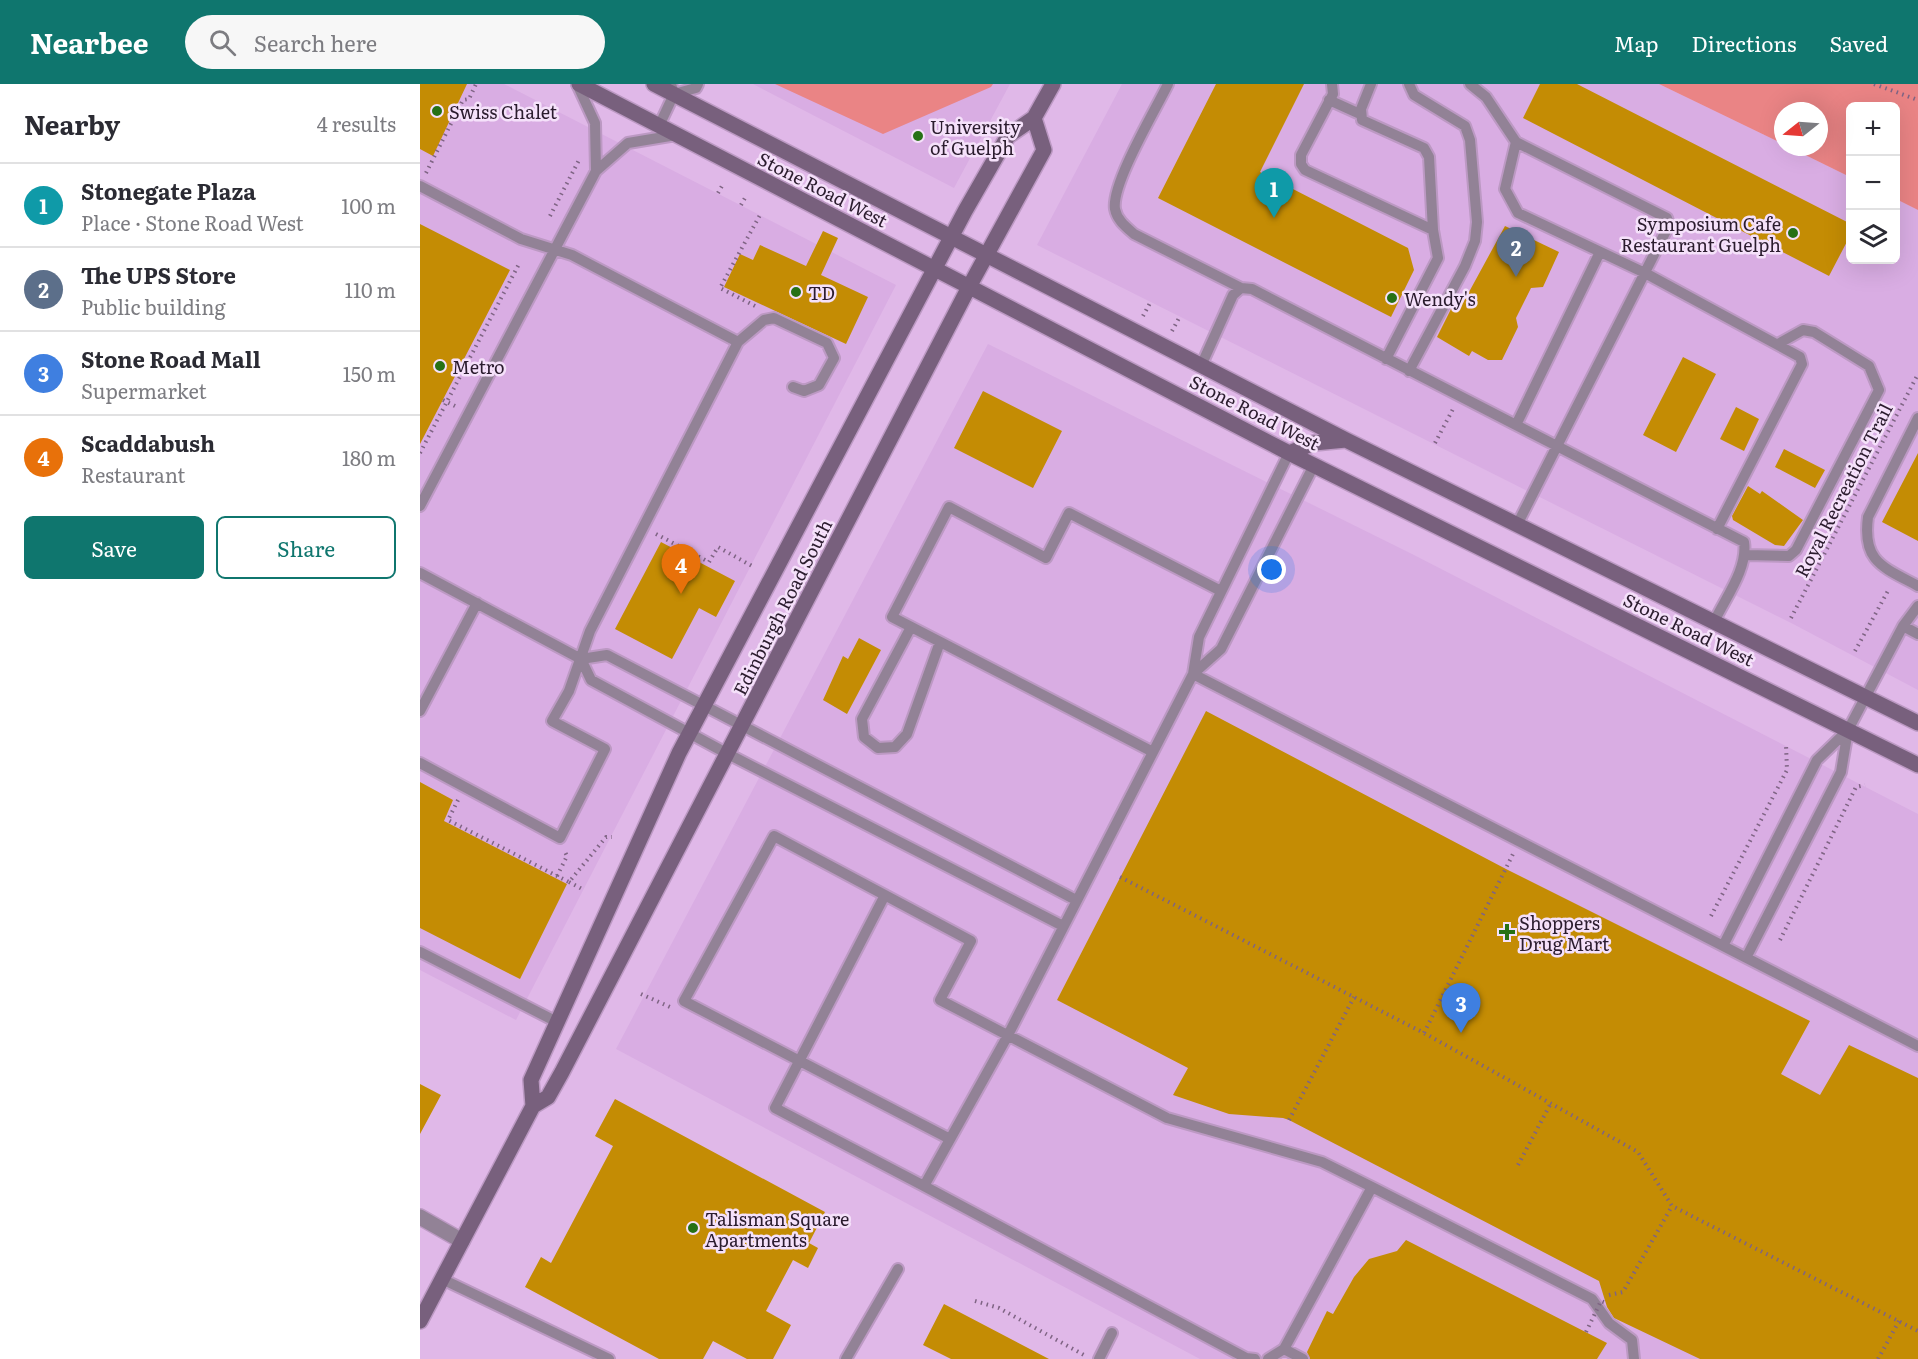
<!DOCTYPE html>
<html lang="en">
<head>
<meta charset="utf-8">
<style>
  body { margin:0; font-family:Literata,serif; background:#f7f7f7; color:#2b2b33 }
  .controls { position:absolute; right:18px; top:18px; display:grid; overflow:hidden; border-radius:9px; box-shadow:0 6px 24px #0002 }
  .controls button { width:54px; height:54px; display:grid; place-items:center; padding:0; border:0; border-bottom:2px solid #e1e1e2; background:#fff; color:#2b2b33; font:30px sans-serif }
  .compass { position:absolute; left:1354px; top:18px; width:54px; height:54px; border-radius:50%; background:#fff; box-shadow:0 6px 24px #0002; rotate:253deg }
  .you { position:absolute; left:852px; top:486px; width:21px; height:21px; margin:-15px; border:4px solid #fff; border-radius:50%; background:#1a73e8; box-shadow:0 0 0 9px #1a73e833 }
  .badge { display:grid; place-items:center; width:39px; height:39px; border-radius:50%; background:#0f766e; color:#fff; font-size:20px; font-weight:700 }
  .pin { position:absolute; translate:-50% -50px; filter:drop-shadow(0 2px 3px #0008) }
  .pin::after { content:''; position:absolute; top:32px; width:21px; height:18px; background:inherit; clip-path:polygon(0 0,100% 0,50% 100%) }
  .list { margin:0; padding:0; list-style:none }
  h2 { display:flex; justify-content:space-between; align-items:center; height:78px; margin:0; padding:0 24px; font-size:26px }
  h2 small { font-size:20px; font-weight:400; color:#7c7c81 }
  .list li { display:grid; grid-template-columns:39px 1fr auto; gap:18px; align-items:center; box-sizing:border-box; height:84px; padding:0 24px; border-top:2px solid #e1e1e2 }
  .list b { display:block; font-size:22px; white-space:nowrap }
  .list p { margin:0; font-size:20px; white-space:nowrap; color:#7c7c81 }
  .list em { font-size:20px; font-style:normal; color:#7c7c81 }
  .actions { display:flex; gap:12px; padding:18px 24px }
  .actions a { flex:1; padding:14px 0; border:2px solid #0f766e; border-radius:9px; text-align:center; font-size:21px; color:#0f766e }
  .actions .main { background:#0f766e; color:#fff }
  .icon { flex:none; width:33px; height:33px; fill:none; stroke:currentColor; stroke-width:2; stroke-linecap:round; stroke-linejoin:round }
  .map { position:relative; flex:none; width:1498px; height:1275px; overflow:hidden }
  header { display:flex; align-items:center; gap:36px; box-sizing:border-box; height:84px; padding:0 30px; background:#0f766e; color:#fff }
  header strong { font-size:28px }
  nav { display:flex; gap:33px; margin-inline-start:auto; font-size:21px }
  .search { width:420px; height:54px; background:#f7f7f7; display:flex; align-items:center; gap:15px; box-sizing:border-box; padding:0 21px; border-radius:33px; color:#7c7c81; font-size:22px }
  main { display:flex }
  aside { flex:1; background:#fff }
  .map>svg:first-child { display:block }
  .built { fill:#d9ade3 }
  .green { fill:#ea8485 }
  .building { fill:#c48c04 }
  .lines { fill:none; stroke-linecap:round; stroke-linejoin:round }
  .lane-casing { stroke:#bc99c3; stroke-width:14 }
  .street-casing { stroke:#bc99c3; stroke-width:18 }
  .secondary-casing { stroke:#bc99c3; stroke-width:18 }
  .path { stroke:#7f6484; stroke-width:4; stroke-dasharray:1.5 4.5; stroke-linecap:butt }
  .lane { stroke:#928296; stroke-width:10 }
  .street { stroke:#928296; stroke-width:15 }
  .secondary { stroke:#78607d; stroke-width:15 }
  .path-bridge { stroke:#7f6484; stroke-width:4; stroke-dasharray:1.5 4.5; stroke-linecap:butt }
  .poi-dot { fill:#277115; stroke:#f5e1fa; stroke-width:2 }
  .labels { text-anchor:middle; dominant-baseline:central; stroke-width:5; stroke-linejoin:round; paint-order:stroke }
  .poi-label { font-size:18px; fill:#2b1c2e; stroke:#f5e1fa; text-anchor:start }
  .street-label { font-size:18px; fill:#2b1c2e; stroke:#f5e1fa }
</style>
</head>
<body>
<header>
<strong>Nearbee</strong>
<div class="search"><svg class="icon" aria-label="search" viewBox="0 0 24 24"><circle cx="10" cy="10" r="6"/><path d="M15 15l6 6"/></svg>Search here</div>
<nav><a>Map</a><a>Directions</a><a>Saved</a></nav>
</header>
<main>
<aside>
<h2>Nearby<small>4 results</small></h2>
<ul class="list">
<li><span class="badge" style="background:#0f9aa8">1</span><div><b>Stonegate Plaza</b><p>Place · Stone Road West</p></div><em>100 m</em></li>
<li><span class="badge" style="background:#5c6f8a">2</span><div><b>The UPS Store</b><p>Public building</p></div><em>110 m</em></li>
<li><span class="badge" style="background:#3f7fe0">3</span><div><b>Stone Road Mall</b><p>Supermarket</p></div><em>150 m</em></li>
<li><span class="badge" style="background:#e8710a">4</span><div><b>Scaddabush</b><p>Restaurant</p></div><em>180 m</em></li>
</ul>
<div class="actions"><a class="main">Save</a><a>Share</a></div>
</aside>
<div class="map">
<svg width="1498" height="1275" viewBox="0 0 1498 1275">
  <rect width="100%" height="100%" fill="#e0b8e8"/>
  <path class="built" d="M0 0H84L476 201 96 936 0 886Z
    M333 0H590L534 104Z
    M702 0H1239L1363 60V63H1369L1430 93V176H1476V115L1498 126V606L1375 541 617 161Z
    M568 260 992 470 1498 730V1275H780L196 965Z"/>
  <path class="green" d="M355 0H573L571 3 463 50Z
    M1239 0H1498V126L1476 115V22H1430V93L1369 63H1399V27H1363V60Z"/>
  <path class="building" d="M0 0H47L13 72 0 65Z
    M796 0H884L840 88 988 164 994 186 971 233 738 114Z
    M1120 0H1157L1431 140V150L1409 192 1103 34Z
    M0 140 90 186 0 360Z
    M1085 142 1139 168 1123 203 1111 204 1096 234 1098 243 1082 276H1068L1052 267 1049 272 1017 253 1036 215 1043 219Z
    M403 147 418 154 401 191 448 213 426 260 304 203 320 170 333 176 340 161 386 182Z
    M1263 273 1296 290 1256 368 1223 351Z
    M563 307 642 347 613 404 534 364Z
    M1316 323 1339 335 1324 367 1300 355Z
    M1364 365 1405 386 1395 404 1355 383Z
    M1498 369V457L1462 438Z
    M1328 402 1340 410 1342 407 1383 436 1364 462 1355 461 1313 436 1312 432Z
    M241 458 315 497 296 533 279 524 252 575 195 545Z
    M439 554 461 566 427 630 403 616 423 572 428 575Z
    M786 627 1086 785 1390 937 1361 990 1400 1011 1429 961 1498 994V1275H1280L1194 1234 1187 1223 1179 1197 869 1036 863 1034 809 1030 753 1011 768 984 637 916Z
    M0 698 33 716 24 737 147 800 100 895 0 844Z
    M0 1000 21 1011 0 1050Z
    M195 1015 405 1128 389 1159 398 1164 388 1184 373 1176 346 1227 371 1241 353 1275H327L293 1257 283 1275H239L105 1203 121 1173 131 1179 193 1062 175 1052Z
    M986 1156 1187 1259 1177 1275H890L887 1268 907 1227 913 1230 934 1193 949 1175 977 1167Z
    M524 1220 629 1275H531L503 1261Z"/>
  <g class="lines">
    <defs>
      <path id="lane" d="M157 0 175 39 176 87
        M748 0C736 25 691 100 695 125 697 136 706 143 714 150L821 204
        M912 0 913 10 881 71V80L885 86 1013 146 1018 174 966 275
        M951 0 941 25 942 36 1004 64 1009 73 1013 146
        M1050 0 1066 13 1096 58 1247 134 1249 141 1097 441
        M254 10 276 4 278 0
        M909 16 940 30
        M239 42 254 10 251 0
        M1096 58 1085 105 1098 129 1225 189 1380 273 1382 280 1297 445
        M0 102 101 155 152 171 318 258 170 547 149 607 132 637 185 665 140 754 0 679
        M1180 168 1096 341 1324 458C1328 484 1306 513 1295 536
        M318 258 344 236 354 234 407 259 414 274 399 301 384 307 373 303
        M781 282 813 211 821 204 832 205 1096 341
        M989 287 1045 182 1055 157 1057 138 1050 56 1045 42 994 11 989 0
        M1498 334 1448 433C1442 478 1463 483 1498 502
        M0 422 176 87 208 59 256 51
        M1326 471 1369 472 1376 466 1459 306 1449 282 1394 248 1383 246 1358 260
        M0 489 161 575 171 596 308 670 643 842
        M1483 542 1498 550
        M491 543 442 635 444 653 458 664 475 663 487 650 520 558
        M161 575 187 571 656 816
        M773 590 801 565 894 381
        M773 590 779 553 869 369
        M0 627 57 519
        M733 668 472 533 529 423 626 474 649 429 801 507
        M465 811 355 1024 504 1102
        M1304 860 1397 676 1428 646
        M0 868 137 938
        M1327 872 1421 688 1428 646 1483 542 1498 522
        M530 1055 264 917 354 752 551 857 520 916 747 1034 902 1078 952 1103
        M22 1195 189 1275
        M864 1265 883 1275
        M426 1275 478 1185
        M679 1275 692 1249
        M835 1275 826 1274 504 1102 587 953 773 590 1498 962
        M848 1275 864 1265 952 1103 1172 1215 1189 1239 1212 1256 1214 1275"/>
      <path id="street" d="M0 1133 42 1157"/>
      <path id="secondary" d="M159 0 869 369 1498 681
        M234 0 926 356 1498 639
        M869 369 894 359 926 356
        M113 1022 111 996 259 669 545 127 588 52 614 34 633 0
        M0 1237 113 1022 128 1013 142 988 549 203 624 66 614 34"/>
    </defs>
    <use href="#lane" class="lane-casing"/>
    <use href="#street" class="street-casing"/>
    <use href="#secondary" class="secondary-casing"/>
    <path class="path" d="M1454 0 1498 16
      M6 89 43 16 49 15 56 0
      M298 109 302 102
      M321 121 325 114
      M130 132 159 76
      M335 222 300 204 340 131
      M723 232 730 219
      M752 247 759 234
      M23 316 35 322
      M1015 359 1033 325
      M0 369 100 178
      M236 450 289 478 298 463 332 482
      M1371 534 1498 290
      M1435 567 1469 505
      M38 716 28 736 149 798 186 753H192
      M137 792 147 772 145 768
      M700 793 1004 949 1218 1068 1252 1122 1498 1247
      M149 798 164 806
      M1291 832 1367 686 1366 661
      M1360 856 1436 703 1445 701
      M221 910 250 923
      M1004 949 1093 770
      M869 1036 934 913
      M1098 1081 1131 1019
      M1189 1211 1203 1208 1252 1122
      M555 1217 579 1224 664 1271
      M1458 1275 1479 1237"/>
    <use href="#lane" class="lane"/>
    <use href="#street" class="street"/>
    <use href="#secondary" class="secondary"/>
    <path class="path-bridge" d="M1166 1248 1181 1217 1186 1219"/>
  </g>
  <g class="poi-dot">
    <circle cx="17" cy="27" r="6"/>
    <circle cx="498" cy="52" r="6"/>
    <circle cx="1373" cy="149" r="6"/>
    <circle cx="376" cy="208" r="6"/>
    <circle cx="972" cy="214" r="6"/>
    <circle cx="20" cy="282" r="6"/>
    <path d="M1084 839h6v6h6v6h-6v6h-6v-6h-6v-6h6z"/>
    <circle cx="273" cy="1144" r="6"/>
  </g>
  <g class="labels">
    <g class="poi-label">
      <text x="29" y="27">Swiss Chalet</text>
      <text x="510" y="42">University<tspan x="510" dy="21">of Guelph</tspan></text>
      <text x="1361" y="139" text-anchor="end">Symposium Cafe<tspan x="1361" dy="21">Restaurant Guelph</tspan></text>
      <text x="388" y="208">TD</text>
      <text x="984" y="214">Wendy's</text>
      <text x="32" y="282">Metro</text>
      <text x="1099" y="838">Shoppers<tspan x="1099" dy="21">Drug Mart</tspan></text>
      <text x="285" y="1134">Talisman Square<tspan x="285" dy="21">Apartments</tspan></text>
    </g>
    <g class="street-label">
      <text transform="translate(403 105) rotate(27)">Stone Road West</text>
      <text transform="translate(835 328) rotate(27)">Stone Road West</text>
      <text transform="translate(1423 406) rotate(-63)">Royal Recreation Trail</text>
      <text transform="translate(362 523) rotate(-63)">Edinburgh Road South</text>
      <text transform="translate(1269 545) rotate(26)">Stone Road West</text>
    </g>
  </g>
</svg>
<div class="controls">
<button>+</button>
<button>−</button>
<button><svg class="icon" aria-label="layers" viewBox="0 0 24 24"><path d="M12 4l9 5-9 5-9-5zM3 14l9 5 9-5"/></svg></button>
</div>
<svg class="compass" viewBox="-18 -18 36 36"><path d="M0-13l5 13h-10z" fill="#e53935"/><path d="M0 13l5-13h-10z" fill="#7c7c81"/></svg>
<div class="you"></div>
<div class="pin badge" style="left:854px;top:134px;background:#0f9aa8">1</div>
<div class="pin badge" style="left:1096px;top:193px;background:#5c6f8a">2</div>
<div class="pin badge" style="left:1041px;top:949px;background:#3f7fe0">3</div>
<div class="pin badge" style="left:261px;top:510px;background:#e8710a">4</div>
</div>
</main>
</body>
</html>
